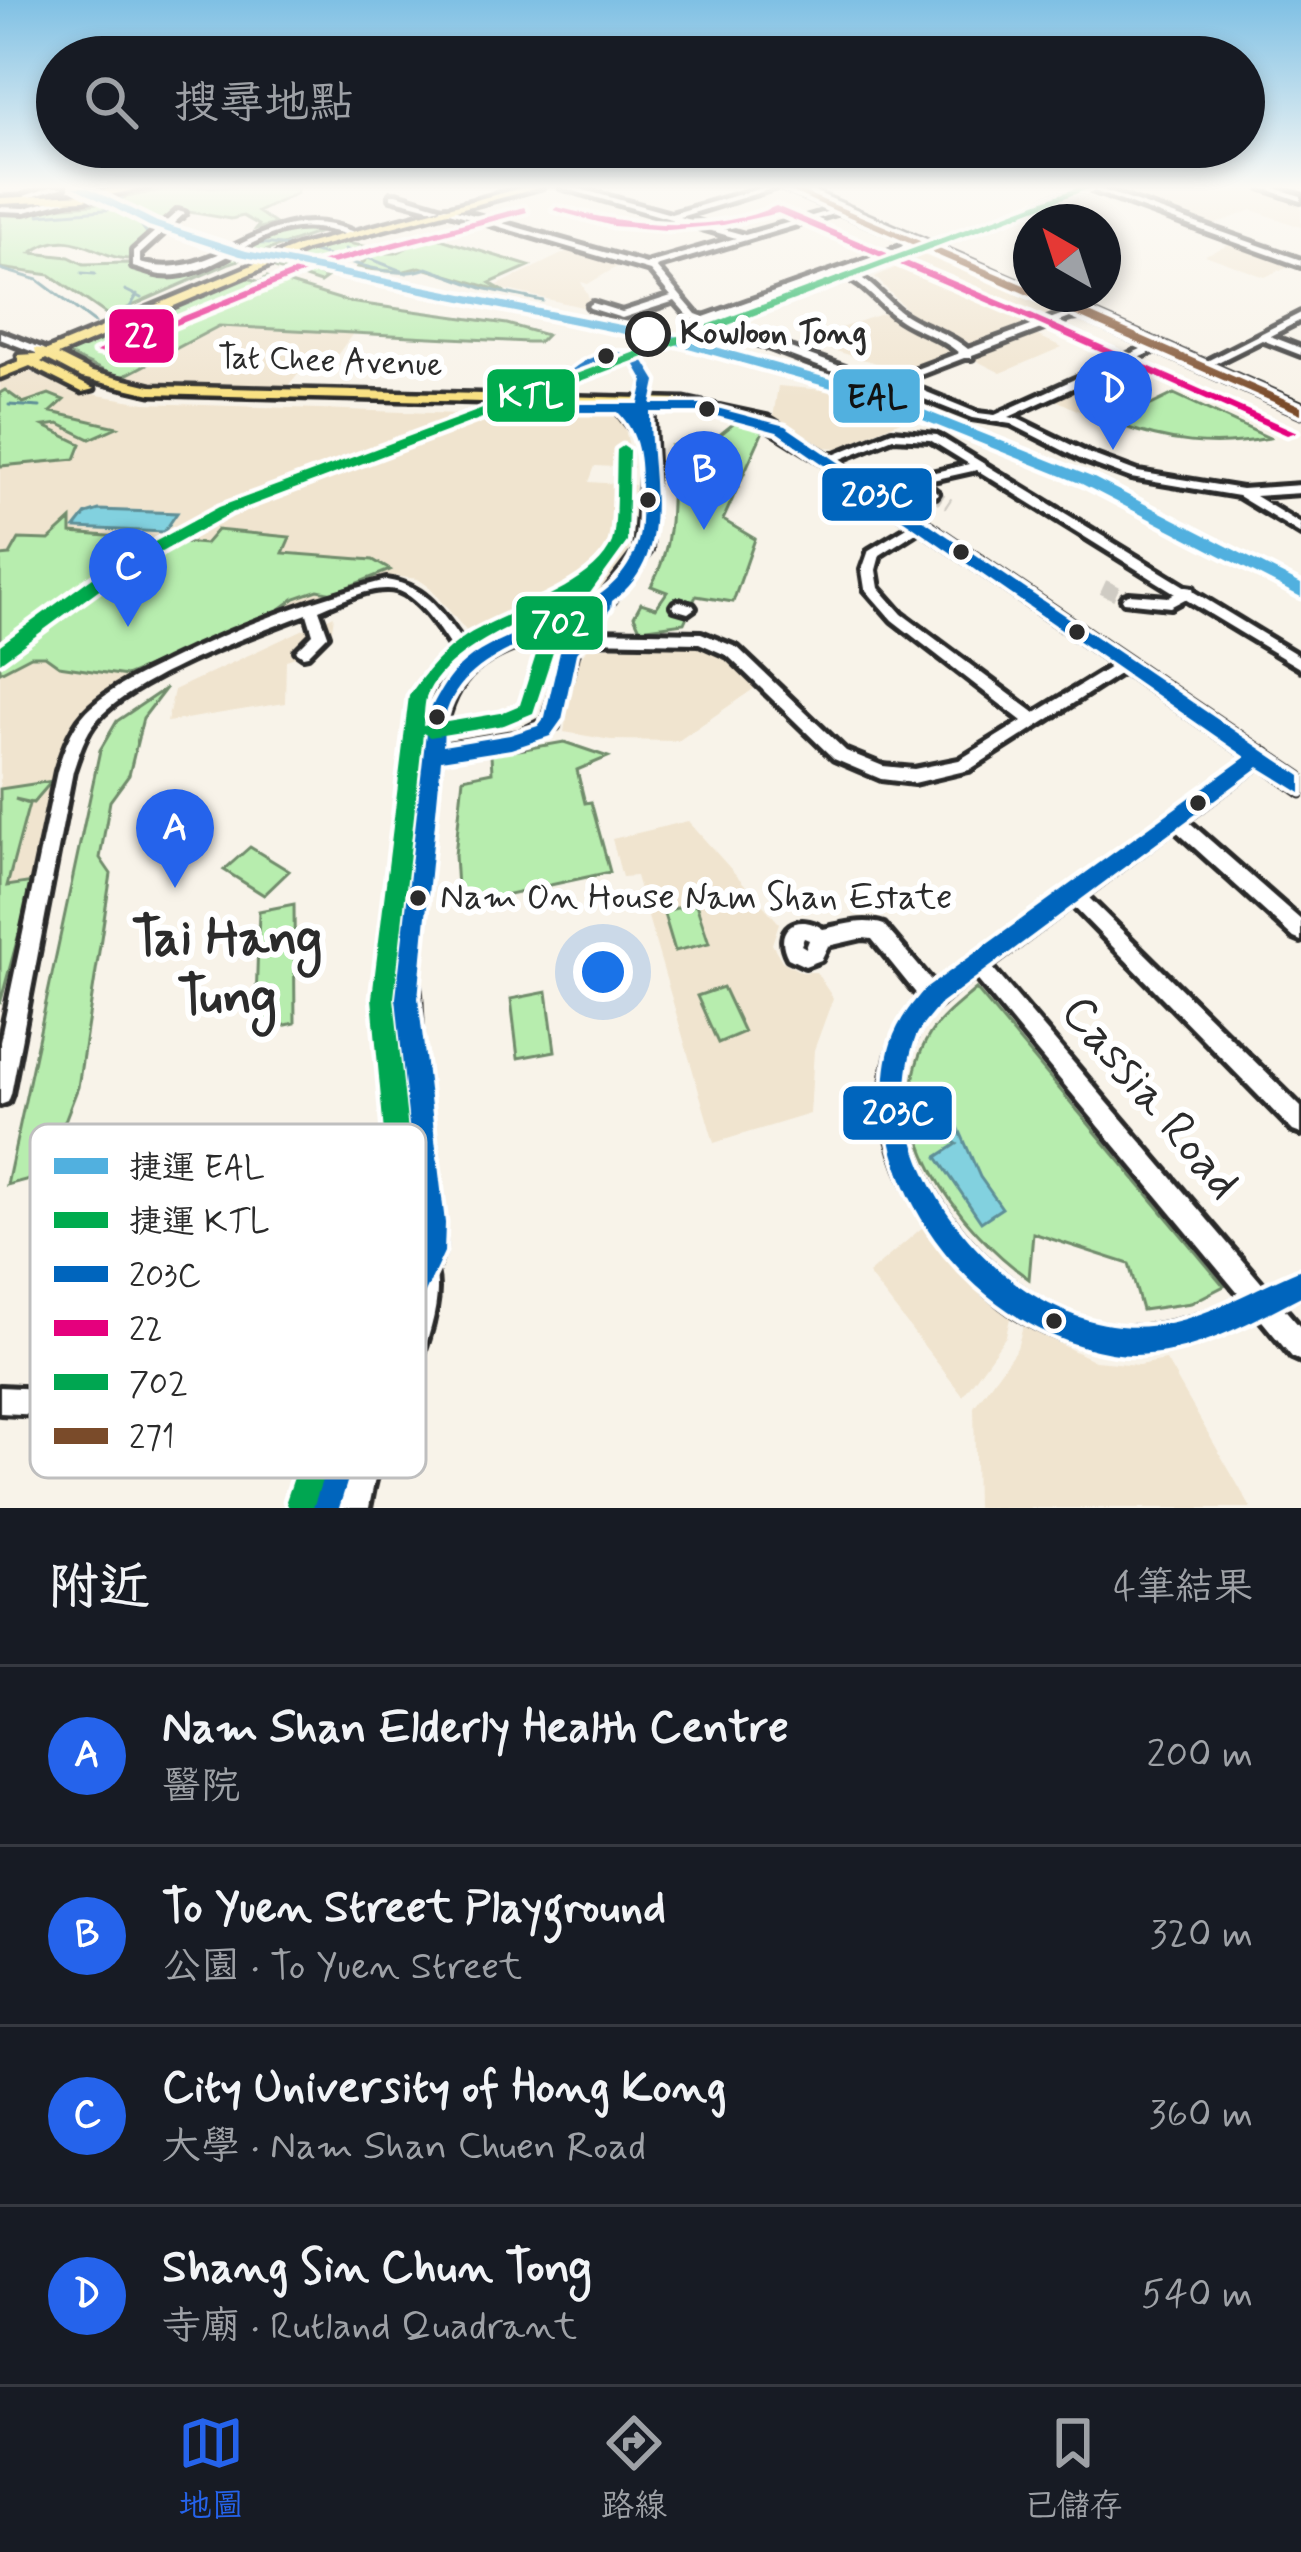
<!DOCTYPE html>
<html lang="zh-TW">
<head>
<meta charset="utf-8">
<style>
  body { margin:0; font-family:Mynerve,"LXGW WenKai TC",sans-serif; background:#20242c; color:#f1f3f6 }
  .compass { position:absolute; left:1013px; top:204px; width:108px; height:108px; border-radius:50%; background:#171b24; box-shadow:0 6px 18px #0003; rotate:321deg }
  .you { position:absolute; left:603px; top:972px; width:42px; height:42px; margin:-30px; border:9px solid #fff; border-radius:50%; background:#1a73e8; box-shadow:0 0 0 18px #1a73e833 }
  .badge { display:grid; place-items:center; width:78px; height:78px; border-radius:50%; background:#2563eb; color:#fff; font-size:39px; font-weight:700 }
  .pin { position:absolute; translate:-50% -99px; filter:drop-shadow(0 3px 6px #0008) }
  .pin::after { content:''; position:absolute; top:63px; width:42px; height:36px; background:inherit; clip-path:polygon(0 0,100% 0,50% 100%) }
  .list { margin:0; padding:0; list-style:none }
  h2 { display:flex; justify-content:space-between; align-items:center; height:156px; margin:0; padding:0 48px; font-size:51px }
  h2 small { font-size:39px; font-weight:400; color:#9ea1a6 }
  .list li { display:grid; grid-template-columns:78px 1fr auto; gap:36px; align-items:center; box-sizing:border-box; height:180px; padding:0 48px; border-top:3px solid #363941 }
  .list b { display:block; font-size:45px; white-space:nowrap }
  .list p { margin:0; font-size:39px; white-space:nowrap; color:#9ea1a6 }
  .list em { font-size:39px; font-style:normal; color:#9ea1a6 }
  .icon { flex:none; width:66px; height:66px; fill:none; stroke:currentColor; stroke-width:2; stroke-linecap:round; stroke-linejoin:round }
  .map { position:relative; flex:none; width:1301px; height:1508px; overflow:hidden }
  .search { position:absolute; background:#171b24; box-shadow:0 6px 18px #0003; left:36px; right:36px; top:36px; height:132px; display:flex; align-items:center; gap:30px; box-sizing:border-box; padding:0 42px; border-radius:66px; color:#9ea1a6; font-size:45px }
  .sheet { height:876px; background:#171b24 }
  nav { display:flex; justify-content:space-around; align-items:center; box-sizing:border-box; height:168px; border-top:3px solid #363941; background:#171b24; font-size:33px; color:#9ea1a6 }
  nav a { display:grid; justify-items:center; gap:6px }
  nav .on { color:#2563eb }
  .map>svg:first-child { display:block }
  .built { fill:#f0e4cf }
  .green { fill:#b7edae; stroke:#718c6c; stroke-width:3 }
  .water { fill:#82d1df; stroke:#5f8f97; stroke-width:3 }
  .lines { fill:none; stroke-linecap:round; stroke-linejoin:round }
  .stream { stroke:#5f8f97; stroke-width:3 }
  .minor-tunnel-far1 { stroke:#cfcbc3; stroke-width:12; stroke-dasharray:12 6; stroke-linecap:butt }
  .minor-tunnel { stroke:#cfcbc3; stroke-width:15; stroke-dasharray:15 8; stroke-linecap:butt }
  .minor-casing { stroke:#2b2b2b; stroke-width:10 }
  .major-casing { stroke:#2b2b2b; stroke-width:9 }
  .highway-casing { stroke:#2b2b2b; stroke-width:9 }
  .minor { fill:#fff; fill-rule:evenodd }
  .major { fill:#f9e181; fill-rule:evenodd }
  .highway { fill:#f9e181; fill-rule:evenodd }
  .bus-1-casing { stroke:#fff; stroke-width:9 }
  .bus-2-casing { stroke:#fff; stroke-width:9 }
  .bus-3-casing { stroke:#fff; stroke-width:9 }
  .bus-4-casing { stroke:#fff; stroke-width:9 }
  .bus-1 { fill:#0065bd; fill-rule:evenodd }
  .bus-2 { fill:#e5007d; fill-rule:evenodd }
  .bus-3 { fill:#00a651; fill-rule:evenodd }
  .bus-4 { fill:#7a4b2a; fill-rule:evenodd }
  .metro-1-casing { stroke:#fff; stroke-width:9 }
  .metro-2-casing { stroke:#fff; stroke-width:9 }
  .metro-1 { fill:#51b0df; fill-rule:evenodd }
  .metro-2 { fill:#00ab4e; fill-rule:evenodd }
  .stop-dot { fill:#fff; stroke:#2b2b2b; stroke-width:6 }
  .bus-dot { fill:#2b2b2b; stroke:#fff; stroke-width:4.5 }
  .labels { text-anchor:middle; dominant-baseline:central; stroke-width:12; stroke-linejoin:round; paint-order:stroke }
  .far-stop-label { font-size:33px; font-weight:bold; fill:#2b2b2b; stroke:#fff; text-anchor:start }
  .far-street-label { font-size:33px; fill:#2b2b2b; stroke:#fff }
  .bus-label { font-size:36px; fill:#2b2b2b; stroke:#fff; text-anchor:start }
  .near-street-label { font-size:48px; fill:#2b2b2b; stroke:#fff }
  .near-neighbourhood-label { font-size:51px; font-weight:bold; fill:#2b2b2b; stroke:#fff }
  .key { fill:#fff; stroke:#bfbfbf; stroke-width:3 }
  .key-label { font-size:33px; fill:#2b2b2b }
  .line-badge { stroke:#fff; stroke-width:4.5 }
  .badge-label { font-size:33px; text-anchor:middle; font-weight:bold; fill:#fff }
  .pale-badge-label { font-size:33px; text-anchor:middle; font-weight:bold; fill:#111 }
</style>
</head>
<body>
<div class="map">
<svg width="1301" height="1508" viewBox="0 0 1301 1508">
  <rect width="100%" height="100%" fill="#f8f3e9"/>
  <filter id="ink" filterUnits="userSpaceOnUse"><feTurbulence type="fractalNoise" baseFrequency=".00833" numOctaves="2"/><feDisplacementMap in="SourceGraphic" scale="24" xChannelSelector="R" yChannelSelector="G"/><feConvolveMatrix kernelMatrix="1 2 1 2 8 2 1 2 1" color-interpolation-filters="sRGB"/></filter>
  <g filter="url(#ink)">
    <path class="built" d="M1095 187H1256L1301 202V227L1252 210 1208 227Z
      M1236 242 1295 263 1265 277 1205 255Z
      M570 250 620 265 588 284 581 282 590 300 582 307 494 287Z
      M923 255 1057 310 1058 315 978 347 912 315 875 277Z
      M884 313 955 349 916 367 892 368 803 341Z
      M219 326 354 332 338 354 309 360 287 387 159 385 120 378Z
      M1034 334 1062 347 1001 373 973 359Z
      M27 371 86 393 145 403 547 417 611 414 623 420 634 468 595 466 589 482 635 485 628 558 586 607 554 624 494 640H474L428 586 418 579 393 576 372 581 132 679 102 695 77 723 56 778 33 882 7 887 29 805 0 796V466L74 459 81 451 80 444 56 431 0 417V379Z
      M1084 383 1137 408 1104 423 1052 398Z
      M778 386 835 391 905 419 838 448 823 447 773 418Z
      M334 615 331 637 315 651 286 660 285 703 167 722 174 690Z
      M679 644 700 646 724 657 755 688 678 741 611 740 564 732 575 666 587 648Z
      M688 821 779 923 772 944 782 961 801 972H816L833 998 814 1050 810 1114 714 1143 636 876 622 877 612 839Z
      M924 1226 967 1276 1011 1314 1006 1336 963 1396 868 1274Z
      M1023 1326 1095 1361 1139 1365 1166 1360 1251 1508H976L974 1407 1017 1348Z"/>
    <path class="green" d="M176 187H297V193L258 212 276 224 256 229 259 225 243 216 231 219 177 210 158 223 160 228 130 259C100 260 70 223 31 253L69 257 84 264 128 263 152 274H180L221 263 250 241 299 231 293 225 332 228 230 263 109 316 50 275 0 268V211L92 204Z
      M376 229H393L346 243 376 248 372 253H396L431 236 529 266 490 283 505 292 420 267 401 272 357 268 367 259C341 252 322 256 299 268L327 278 320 283 266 265Z
      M245 277 260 282 267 277 349 302 507 324 546 335 539 342H527L219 326 120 378 67 354Z
      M5 390 23 403 49 394 64 400 51 412 117 427 90 439 59 424 44 426 81 444 75 459 0 466V393Z
      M1174 394 1269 438C1213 449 1167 443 1114 423Z
      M737 421 763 431 723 520 755 539 733 602 696 596 684 623 640 629 634 616 641 603 656 608 667 592 651 586C676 544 671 494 671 446L707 445Z
      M71 520V533L205 544 217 530 290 537 283 553 373 560 390 570 333 593 318 590 295 598 268 618 126 676 59 666 45 656H31L0 672V556L10 555 19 539 49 540Z
      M166 688 143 718 129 775 110 801 100 858 111 874 78 1087 44 1175 7 1185 100 750 117 721Z
      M564 742 608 757 577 770 585 803 591 802 610 872 458 905 455 855 463 778 492 772 491 755Z
      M52 781 33 803 15 799 29 804 7 886 33 882 0 1004V789Z
      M250 847 289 871 264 895 224 870Z
      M294 904 295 1023 255 1032 259 911Z
      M696 904 709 943 675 951 663 911Z
      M723 987 744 1032 718 1043 697 996Z
      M976 989 1224 1286 1191 1303 1142 1310 1129 1264 1033 1233 1029 1279C960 1230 875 1123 930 1034 941 1017 960 1003 976 989Z
      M547 992 555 1051 518 1058 511 999Z"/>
    <path class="water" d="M99 510 177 513 164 532 75 528 86 514Z
      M938 1105 952 1113 980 1177 1002 1208 981 1222 937 1157 957 1144 930 1125V1110Z"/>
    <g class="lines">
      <path class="stream" d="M122 198 117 209 131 212 147 233
        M39 215 117 209
        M256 244C315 240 381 286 427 268L482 288 543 301
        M345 249 407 273
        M0 269 38 280 95 323
        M82 273 95 274
        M125 290 141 298
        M129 309 137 295
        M9 405 40 407"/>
      <path class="minor-tunnel-far1" d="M932 493 949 504"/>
      <path class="minor-tunnel" d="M1103 587 1129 599"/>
      <defs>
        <path id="minor" d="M51 187H64L28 198 24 196Z
          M560 187H573L671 214 765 187H777L680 217 745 235 840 208V212L656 267 696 314 704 317 901 247 910 239 914 242 907 251 848 272C871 279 882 298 901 312 922 327 948 332 968 349L1066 313 1087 312V316L1070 318 972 355V358H964L907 380V384L978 413 995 415 1152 344H1160V348L1009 417 1018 419 1090 454 1138 472 1242 489 1301 485V493L1255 496 1301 524V534L1238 496 1131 478 1082 460 1011 424 972 418 899 389H879L690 318 675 301 622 318 590 308 588 306 593 303 622 312 671 296 650 271 439 209 446 207 646 264 736 238ZM839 275C863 282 874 300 893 315 913 331 939 335 959 353L903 374 883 370 870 377 713 320ZM885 377 895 379 897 381 886 384 880 380Z
          M1083 187H1094L1301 260V266Z
          M1260 187H1272L1301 196V201Z
          M391 194H397L440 207 433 209 391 198Z
          M64 197 67 201 25 212 0 211V207L25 208Z
          M178 211 185 213 140 254V263C221 286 266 193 356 233L352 236C330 230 309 224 286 230 244 240 206 280 161 275 152 274 142 269 133 267V251Z
          M1301 313V320L1270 336 1301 348V355L1262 340 1214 364 1205 362Z
          M0 332 44 349 45 351 36 353 0 339Z
          M646 398 652 401 655 462 650 551 591 631 701 633 738 648 846 751 883 766 914 769 959 760 1022 721 892 620 865 589 862 570 869 550 919 520 925 524 924 527 880 555 876 570 879 588 902 614 1035 713 1120 661 1125 660 1133 665 969 770 914 783 881 779 834 759 728 656 699 643 583 641 578 648 557 727 523 745 440 759 418 974 424 1086 444 1223 443 1252 435 1271C447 1316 403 1400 386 1444 378 1465 373 1486 369 1508H341L347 1479 338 1508H310L325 1463 256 1435 207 1423 0 1413V1387L207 1397 256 1409 333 1439 345 1406 419 1251 420 1223 402 1086 398 974 429 715 440 691 465 661 496 642 542 630 594 599 600 598 636 551 643 462 642 436 636 435 615 408 625 406 642 427 640 401ZM587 615 575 631 561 630ZM537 640 568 641 564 647 544 720 519 733 442 746C449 681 476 659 537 640ZM396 1354 392 1365 357 1448 366 1418Z
          M892 431 937 435 1186 587 1193 588 1194 592 1301 657V669L1185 599 1170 607 1124 602 1122 599 1124 596 1129 594 1168 597 1175 593 977 470 928 481V485L938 493 936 496H928L918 490V476L969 464 930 440 893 438 831 463 821 460Z
          M386 580C429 586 443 616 467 648L469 652 467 656H457C442 635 416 587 386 589 365 589 339 602 319 610L328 635 308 655 303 656 296 651 313 634 307 614C251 635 135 677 97 720 85 734 79 753 73 771L11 1094 8 1102 0 1105V1042L57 771C64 748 73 723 91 707 114 686 143 673 170 660 239 626 312 599 386 580Z
          M679 601 693 605 695 608 688 613 674 609 672 606 674 603Z
          M1261 750 1267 752 1269 756 1267 760 1187 820 1301 920V941L1294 938 1174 829 1086 895 1301 1107V1134L1293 1131 1072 905 991 966 1265 1287 1301 1270V1295L1281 1305 1301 1328V1361L1292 1357 1258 1316C1212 1338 1159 1360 1107 1351 1074 1345 1041 1332 1013 1314 946 1269 881 1173 883 1090 884 1055 898 1024 919 997L872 939 863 938 828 946 821 960 805 966 788 958C772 928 798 912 823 929 844 925 863 918 884 925L934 984ZM804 938 809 940 806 948 801 945ZM975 977 1242 1298C1202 1316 1155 1333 1110 1326 996 1309 872 1159 913 1042 923 1013 952 994 975 977Z"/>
        <path id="major" d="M525 187H542L306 250 58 355 92 372 151 386 684 399 768 417 832 457 1301 775V795L822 463 758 423 684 407 151 394 82 378 46 359 41 362 94 389 82 392 30 366 0 378V369L19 361 18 355 36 354 35 348 47 350 298 246Z
          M780 187H794L963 259 953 261Z"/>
        <path id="highway" d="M123 187H149L84 200 0 204V198L84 194Z
          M787 187H802L1031 287V294H1049L1301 404V415Z"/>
      </defs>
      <use href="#minor" class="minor-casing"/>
      <use href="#major" class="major-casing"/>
      <use href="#highway" class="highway-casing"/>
      <use href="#minor" class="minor"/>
      <use href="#major" class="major"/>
      <use href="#highway" class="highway"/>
      <defs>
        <path id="bus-1" d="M609 352 639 353 656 381 651 404H702L785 426 1301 776V793L1259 767 940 1004C931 1016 918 1028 914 1042 874 1162 995 1307 1111 1325 1181 1336 1240 1294 1301 1269V1296C1245 1325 1177 1364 1111 1353 997 1334 899 1230 886 1116 883 1090 884 1060 894 1035 901 1018 912 1004 924 990L1246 757 777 432 702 412H650C649 477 676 555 612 601L611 608 576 653 562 719 550 736 511 749 441 760 418 998 445 1223 444 1252 367 1418 339 1508H309L344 1405 418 1251 419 1223 396 998 428 715C436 698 445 681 458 668 510 618 612 623 637 545 643 527 641 507 641 489 641 460 640 434 618 412H565L559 408 565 404H639L644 381 631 358C596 356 576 373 560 403L550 400C563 373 580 359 609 352ZM589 615 560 652 545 717 538 726 510 735 443 746C444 737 443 726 445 717 460 655 540 639 589 615Z"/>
        <path id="bus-2" d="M776 206 1031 314 1297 432 1287 435 1022 317 778 213 723 225 668 230 613 226 553 210 557 207C623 225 712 235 776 206Z
          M524 207 527 212 318 268 105 354 95 352 312 264Z"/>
        <path id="bus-3" d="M623 446 629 450 627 542 558 637 533 713 504 725 430 737 423 733 394 998 420 1246 345 1408 313 1508H289L286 1501 322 1395 394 1245 372 998 409 696C425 672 442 652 466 636 505 611 595 587 612 542 617 529 616 468 617 450ZM572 596 542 636 520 705 501 713 423 726C424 718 424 706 426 698 442 650 530 618 572 596Z"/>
        <path id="bus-4" d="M781 187H792L1031 288V294H1046L1301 406V414Z"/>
      </defs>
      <use href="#bus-1" class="bus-1-casing"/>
      <use href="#bus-2" class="bus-2-casing"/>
      <use href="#bus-3" class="bus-3-casing"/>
      <use href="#bus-4" class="bus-4-casing"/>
      <use href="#bus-1" class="bus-1"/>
      <use href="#bus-2" class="bus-2"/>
      <use href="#bus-3" class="bus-3"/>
      <use href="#bus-4" class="bus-4"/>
      <defs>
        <path id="metro-1" d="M74 187H87L157 222 246 251 676 336 881 393 1094 478 1301 584V597L1082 484 871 399 674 344 240 256 149 226Z"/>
        <path id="metro-2" d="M1079 187H1093L231 513 113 579 0 662V645L101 571 219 507Z"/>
      </defs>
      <use href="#metro-1" class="metro-1-casing"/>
      <use href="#metro-2" class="metro-2-casing"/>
      <use href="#metro-1" class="metro-1"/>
      <use href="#metro-2" class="metro-2"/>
    </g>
  </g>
  <linearGradient id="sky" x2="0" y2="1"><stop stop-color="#7fc0e4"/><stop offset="0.47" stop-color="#fcfaf5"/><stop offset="1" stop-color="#fcfaf5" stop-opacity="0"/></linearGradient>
  <rect width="1301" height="398" fill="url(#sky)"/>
  <circle class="stop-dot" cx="648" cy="334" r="20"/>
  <g class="bus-dot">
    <circle cx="606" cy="356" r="10"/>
    <circle cx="707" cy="409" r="10"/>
    <circle cx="648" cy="500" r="10"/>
    <circle cx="961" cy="552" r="10"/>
    <circle cx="1077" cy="632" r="10"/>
    <circle cx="437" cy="717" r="10"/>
    <circle cx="1198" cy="803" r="10"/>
    <circle cx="418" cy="898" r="10"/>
    <circle cx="1054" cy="1321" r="10"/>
  </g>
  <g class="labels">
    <g class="far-stop-label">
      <text x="680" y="334">Kowloon Tong</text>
    </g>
    <g class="far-street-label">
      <text transform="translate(330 362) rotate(2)">Tat Chee Avenue</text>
    </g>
    <g class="bus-label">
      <text x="440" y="898">Nam On House Nam Shan Estate</text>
    </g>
    <g class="near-street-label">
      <text transform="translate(1150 1098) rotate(50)">Cassia Road</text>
    </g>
    <g class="near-neighbourhood-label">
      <text x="227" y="940">Tai Hang<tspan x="227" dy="59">Tung</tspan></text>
    </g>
  </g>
  <rect x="30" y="1124" width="396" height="354" rx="18" class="key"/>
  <rect x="54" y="1158" width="54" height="16" fill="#51b0df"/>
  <rect x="54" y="1212" width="54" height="16" fill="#00ab4e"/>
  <rect x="54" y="1266" width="54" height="16" fill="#0065bd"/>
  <rect x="54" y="1320" width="54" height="16" fill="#e5007d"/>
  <rect x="54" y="1374" width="54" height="16" fill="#00a651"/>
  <rect x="54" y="1428" width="54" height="16" fill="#7a4b2a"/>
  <g class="key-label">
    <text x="129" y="1178">捷運 EAL</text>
    <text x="129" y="1232">捷運 KTL</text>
    <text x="129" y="1286">203C</text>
    <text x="129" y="1340">22</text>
    <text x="129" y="1394">702</text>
    <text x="129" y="1448">271</text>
  </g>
  <g class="line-badge">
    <rect x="107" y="307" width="69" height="58" rx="12" fill="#e5007d"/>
    <rect x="485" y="367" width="92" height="57" rx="12" fill="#00ab4e"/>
    <rect x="831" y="367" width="91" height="58" rx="12" fill="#51b0df"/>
    <rect x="820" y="466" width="114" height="57" rx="12" fill="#0065bd"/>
    <rect x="514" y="594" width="91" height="58" rx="12" fill="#00a651"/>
    <rect x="841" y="1084" width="113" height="58" rx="12" fill="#0065bd"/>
  </g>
  <g class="badge-label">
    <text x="141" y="347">22</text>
    <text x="531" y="407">KTL</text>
    <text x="877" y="506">203C</text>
    <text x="560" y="634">702</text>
    <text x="898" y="1124">203C</text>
  </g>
  <g class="pale-badge-label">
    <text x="877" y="408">EAL</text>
  </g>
</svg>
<svg class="compass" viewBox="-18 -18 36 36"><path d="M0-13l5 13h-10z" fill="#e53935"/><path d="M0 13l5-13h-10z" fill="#9ea1a6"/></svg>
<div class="you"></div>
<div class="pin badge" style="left:175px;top:888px">A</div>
<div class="pin badge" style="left:704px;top:530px">B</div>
<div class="pin badge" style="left:128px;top:627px">C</div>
<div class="pin badge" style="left:1113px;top:450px">D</div>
<div class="search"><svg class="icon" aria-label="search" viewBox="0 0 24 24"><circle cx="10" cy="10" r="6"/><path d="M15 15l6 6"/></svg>搜尋地點</div>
</div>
<section class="sheet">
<h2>附近<small>4筆結果</small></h2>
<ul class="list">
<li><span class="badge">A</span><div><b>Nam Shan Elderly Health Centre</b><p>醫院</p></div><em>200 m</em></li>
<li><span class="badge">B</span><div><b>To Yuen Street Playground</b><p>公園 · To Yuen Street</p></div><em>320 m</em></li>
<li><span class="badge">C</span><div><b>City University of Hong Kong</b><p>大學 · Nam Shan Chuen Road</p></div><em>360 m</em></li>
<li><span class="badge">D</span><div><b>Shang Sin Chun Tong</b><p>寺廟 · Rutland Quadrant</p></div><em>540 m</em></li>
</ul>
</section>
<nav>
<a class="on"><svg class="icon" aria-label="map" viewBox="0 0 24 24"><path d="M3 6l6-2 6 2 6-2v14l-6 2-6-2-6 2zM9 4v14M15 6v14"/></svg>地圖</a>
<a><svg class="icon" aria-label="directions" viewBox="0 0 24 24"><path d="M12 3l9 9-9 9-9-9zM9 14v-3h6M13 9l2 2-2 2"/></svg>路線</a>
<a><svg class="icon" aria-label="saved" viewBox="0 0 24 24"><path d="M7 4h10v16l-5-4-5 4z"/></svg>已儲存</a>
</nav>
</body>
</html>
